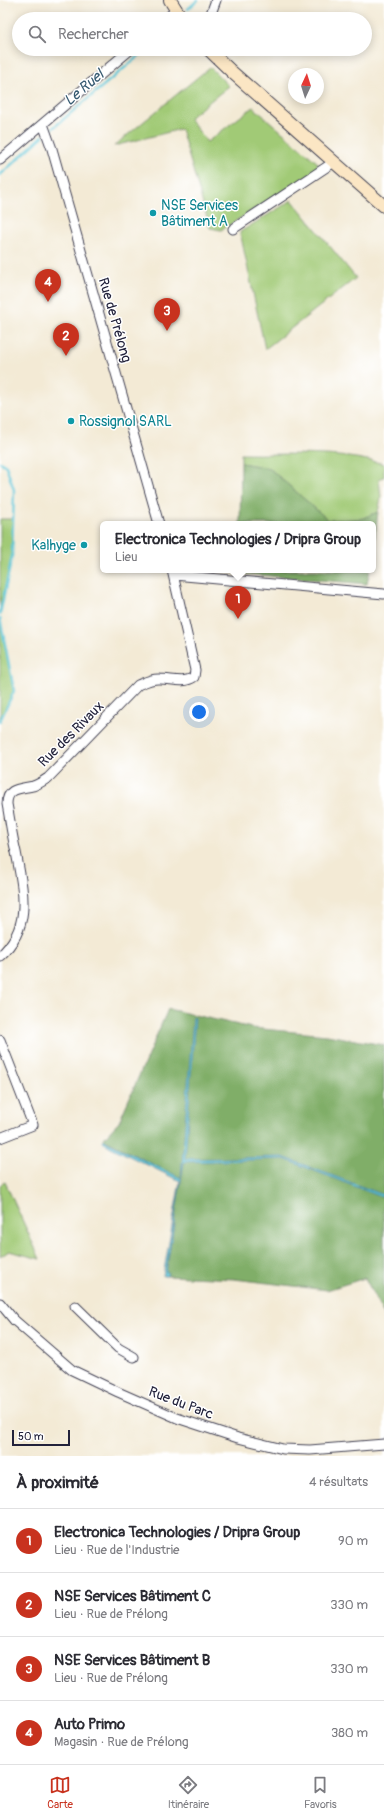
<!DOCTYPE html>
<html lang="fr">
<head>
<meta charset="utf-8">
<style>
  body { margin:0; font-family:Pangolin,sans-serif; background:#f7f7f7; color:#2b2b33 }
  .compass { position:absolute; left:288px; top:68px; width:36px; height:36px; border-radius:50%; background:#fff; box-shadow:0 2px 10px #0003; rotate:4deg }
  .scale { position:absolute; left:12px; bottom:10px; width:58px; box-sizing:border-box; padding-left:4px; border:2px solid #22223b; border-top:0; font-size:11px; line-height:14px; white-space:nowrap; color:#22223b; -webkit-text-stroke:3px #fff; paint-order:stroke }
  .you { position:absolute; left:199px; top:712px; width:14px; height:14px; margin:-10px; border:3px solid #fff; border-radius:50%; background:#1a73e8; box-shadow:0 0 0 6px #1a73e833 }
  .badge { display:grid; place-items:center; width:26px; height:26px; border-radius:50%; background:#c8321e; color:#fff; font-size:13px; font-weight:700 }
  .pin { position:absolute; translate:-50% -33px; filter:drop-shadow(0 1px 2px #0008) }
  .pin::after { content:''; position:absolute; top:21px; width:14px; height:12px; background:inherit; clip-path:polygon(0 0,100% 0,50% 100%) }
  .popup { position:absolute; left:100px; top:521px; width:276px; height:52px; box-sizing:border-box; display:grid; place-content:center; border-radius:6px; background:#fff; filter:drop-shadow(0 1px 3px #0005); font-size:13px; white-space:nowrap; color:#7c7c81 }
  .popup b { font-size:15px; color:#2b2b33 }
  .popup::after { content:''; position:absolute; left:50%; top:100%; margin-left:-8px; border:8px solid transparent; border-top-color:#fff }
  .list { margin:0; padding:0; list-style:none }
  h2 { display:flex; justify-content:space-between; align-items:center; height:52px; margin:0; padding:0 16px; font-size:17px }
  h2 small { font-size:13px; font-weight:400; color:#7c7c81 }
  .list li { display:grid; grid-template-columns:26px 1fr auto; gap:12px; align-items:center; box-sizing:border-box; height:64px; padding:0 16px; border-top:1px solid #e1e1e2 }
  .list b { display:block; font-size:15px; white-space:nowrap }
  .list p { margin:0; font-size:13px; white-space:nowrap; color:#7c7c81 }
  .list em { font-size:13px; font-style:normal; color:#7c7c81 }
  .icon { flex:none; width:22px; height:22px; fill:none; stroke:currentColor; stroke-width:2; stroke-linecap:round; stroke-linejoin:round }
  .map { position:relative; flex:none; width:384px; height:1456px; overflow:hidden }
  .search { position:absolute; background:#fff; box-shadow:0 2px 10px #0003; left:12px; right:12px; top:12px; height:44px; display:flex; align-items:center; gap:10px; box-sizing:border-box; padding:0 14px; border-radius:22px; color:#7c7c81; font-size:15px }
  .sheet { height:308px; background:#fff }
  nav { display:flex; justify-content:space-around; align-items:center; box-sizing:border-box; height:56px; border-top:1px solid #e1e1e2; background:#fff; font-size:11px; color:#7c7c81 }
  nav a { display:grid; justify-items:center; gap:2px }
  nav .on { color:#c8321e }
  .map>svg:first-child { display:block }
  .green { fill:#a1ca76; stroke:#627658 }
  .forest { fill:#80ae67; stroke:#516851 }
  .water { fill:#5dc6d8; stroke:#40748a }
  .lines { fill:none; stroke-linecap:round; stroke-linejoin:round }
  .stream { stroke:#5dc6d8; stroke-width:2.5 }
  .minor-casing { stroke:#414052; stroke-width:11 }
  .secondary-casing { stroke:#414052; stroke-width:14 }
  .minor { stroke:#fff; stroke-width:9 }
  .secondary { stroke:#fbe6c4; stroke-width:12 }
  .culture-dot { fill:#0f9aa8; stroke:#fff; stroke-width:1.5 }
  .labels { text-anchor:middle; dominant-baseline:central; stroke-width:3; stroke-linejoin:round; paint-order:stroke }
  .culture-label { font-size:14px; fill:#0d838f; stroke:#fff; text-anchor:start }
  .street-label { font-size:14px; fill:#22223b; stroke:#fff }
  .water-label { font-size:15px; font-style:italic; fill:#375b72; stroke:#fff }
</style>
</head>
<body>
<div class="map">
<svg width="384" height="1456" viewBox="0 0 384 1456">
  <rect width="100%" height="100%" fill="#fff"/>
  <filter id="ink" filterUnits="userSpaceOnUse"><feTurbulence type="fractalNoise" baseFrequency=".025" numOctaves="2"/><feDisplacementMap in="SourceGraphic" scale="8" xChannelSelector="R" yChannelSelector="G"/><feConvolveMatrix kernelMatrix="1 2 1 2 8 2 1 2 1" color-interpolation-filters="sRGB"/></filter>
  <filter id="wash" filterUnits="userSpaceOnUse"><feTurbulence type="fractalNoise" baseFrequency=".012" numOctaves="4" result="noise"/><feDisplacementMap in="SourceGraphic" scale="16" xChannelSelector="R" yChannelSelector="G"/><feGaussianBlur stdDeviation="0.9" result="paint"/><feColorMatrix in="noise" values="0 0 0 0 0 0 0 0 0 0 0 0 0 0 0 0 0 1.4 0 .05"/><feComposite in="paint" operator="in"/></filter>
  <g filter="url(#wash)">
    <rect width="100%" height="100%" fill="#f3ead5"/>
    <path class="green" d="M210 67 229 86 189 118 207 142 253 107 318 163 317 171 221 230 210 228 181 129 114 146Z
      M292 200 356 278 265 349 240 232Z
      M241 454C288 455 339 451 384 464V477L379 479 381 498 378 512 361 519 328 520 269 468 241 463Z
      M0 519H13L12 556 0 614Z
      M0 618 14 691 0 721Z
      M5 1182 40 1259 9 1251 0 1257V1185Z"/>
    <path class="forest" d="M241 463 269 468 328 520 361 519 378 512 373 553V524H240Z
      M235 570H370L367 584 235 573Z
      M168 1009 252 1028 327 1035 384 1045V1315L365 1278 327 1290 234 1279 167 1276 166 1272 181 1179 103 1139 119 1122Z"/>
    <path class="water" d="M193 1017 195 1018 185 1159 283 1157 384 1195V1198L284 1159 184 1162 166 1272H168L167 1276H163L180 1181 111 1147 102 1141 103 1139 109 1143 181 1178Z"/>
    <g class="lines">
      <path class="stream" d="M188 9 198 0
        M53 128 147 49
        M0 175 43 136
        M0 462 6 466 14 490 12 556 0 614
        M0 618 14 691 0 721"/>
    </g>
  </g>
  <g filter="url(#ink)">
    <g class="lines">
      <defs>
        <path id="minor" d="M166 19 175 11
          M209 19 216 0
          M43 124 52 149 159 524
          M0 160 131 49
          M233 229 334 162
          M174 575 384 594
          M0 956C33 926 23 891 16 852 12 836 10 820 7 804 7 787 21 789 33 786 39 784 43 781 48 778L138 685C145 682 152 678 160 679 172 679 184 684 194 677L195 670 172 570
          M0 1040 33 1125 0 1138
          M0 1303 14 1320 72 1370 118 1392 177 1418 238 1438 283 1449 310 1450 384 1444
          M75 1306 118 1348 134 1357"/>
        <path id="secondary" d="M170 0 182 19
          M208 49 233 73 384 206"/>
      </defs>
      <use href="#minor" class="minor-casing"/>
      <use href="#secondary" class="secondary-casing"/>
      <use href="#minor" class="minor"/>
      <use href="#secondary" class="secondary"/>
    </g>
  </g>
  <g class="culture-dot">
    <circle cx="153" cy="213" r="4"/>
    <circle cx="71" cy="421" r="4"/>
    <circle cx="84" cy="545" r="4"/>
  </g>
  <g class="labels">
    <g class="culture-label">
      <text x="161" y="205">NSE Services<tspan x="161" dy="16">Bâtiment A</tspan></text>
      <text x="79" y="421">Rossignol SARL</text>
      <text x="76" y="545" text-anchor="end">Kalhyge</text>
    </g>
    <g class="street-label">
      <text transform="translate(115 320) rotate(74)">Rue de Prélong</text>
      <text transform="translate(71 734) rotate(-45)">Rue des Rivaux</text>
      <text transform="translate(181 1403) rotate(21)">Rue du Parc</text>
    </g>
    <g class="water-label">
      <text transform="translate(84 88) rotate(-40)">Le Ruel</text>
    </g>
  </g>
</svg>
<svg class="compass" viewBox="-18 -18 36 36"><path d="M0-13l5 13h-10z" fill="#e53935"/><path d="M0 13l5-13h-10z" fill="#7c7c81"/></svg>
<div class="scale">50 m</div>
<div class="you"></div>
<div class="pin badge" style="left:238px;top:619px">1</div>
<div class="popup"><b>Electronica Technologies / Dripra Group</b>Lieu</div>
<div class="pin badge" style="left:66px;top:356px">2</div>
<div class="pin badge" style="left:167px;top:331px">3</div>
<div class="pin badge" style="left:48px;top:302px">4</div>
<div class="search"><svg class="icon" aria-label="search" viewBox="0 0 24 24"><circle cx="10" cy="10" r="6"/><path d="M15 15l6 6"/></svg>Rechercher</div>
</div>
<section class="sheet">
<h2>À proximité<small>4 résultats</small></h2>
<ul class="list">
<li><span class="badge">1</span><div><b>Electronica Technologies / Dripra Group</b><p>Lieu · Rue de l'Industrie</p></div><em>90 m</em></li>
<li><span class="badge">2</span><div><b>NSE Services Bâtiment C</b><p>Lieu · Rue de Prélong</p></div><em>330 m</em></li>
<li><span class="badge">3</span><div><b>NSE Services Bâtiment B</b><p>Lieu · Rue de Prélong</p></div><em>330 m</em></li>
<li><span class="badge">4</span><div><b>Auto Primo</b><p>Magasin · Rue de Prélong</p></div><em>380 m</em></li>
</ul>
</section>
<nav>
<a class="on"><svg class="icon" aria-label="map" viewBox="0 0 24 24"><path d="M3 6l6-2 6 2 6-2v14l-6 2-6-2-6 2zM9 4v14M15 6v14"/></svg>Carte</a>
<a><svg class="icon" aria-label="directions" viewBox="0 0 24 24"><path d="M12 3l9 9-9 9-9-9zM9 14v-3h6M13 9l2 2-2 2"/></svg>Itinéraire</a>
<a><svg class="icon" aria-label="saved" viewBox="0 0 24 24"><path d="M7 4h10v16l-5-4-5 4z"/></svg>Favoris</a>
</nav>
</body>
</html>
